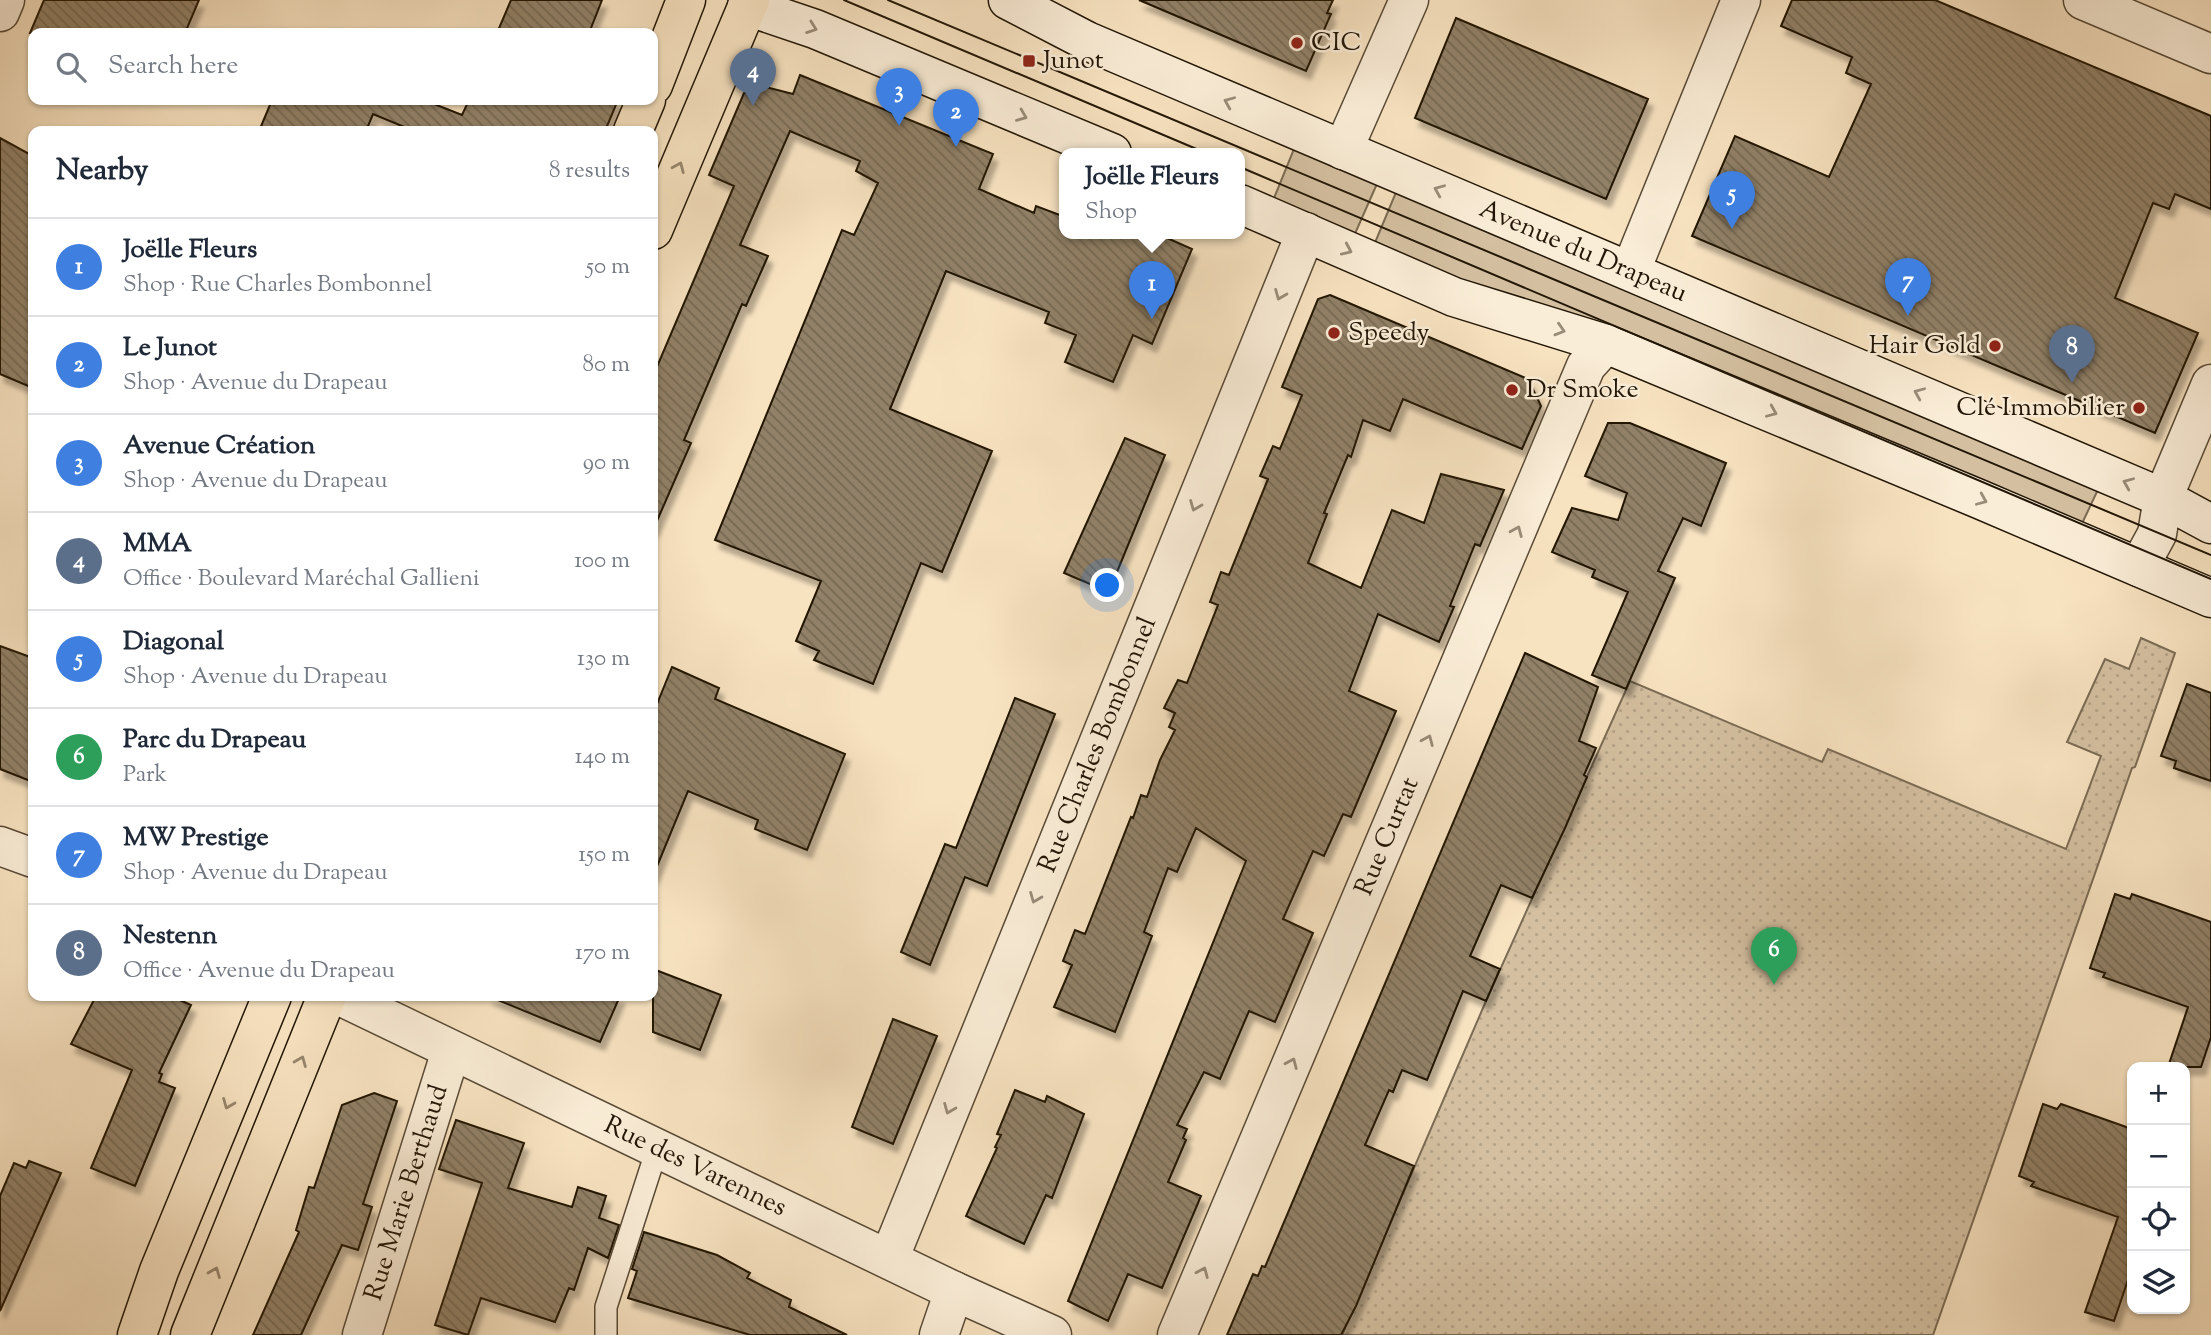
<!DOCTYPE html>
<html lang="en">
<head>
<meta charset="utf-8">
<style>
  body { margin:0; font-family:"Sorts Mill Goudy",serif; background:#f2f2f3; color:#1f2937 }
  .controls { position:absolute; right:21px; bottom:21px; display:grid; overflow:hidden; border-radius:14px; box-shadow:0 2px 5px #0004 }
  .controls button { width:63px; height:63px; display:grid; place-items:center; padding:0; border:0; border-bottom:2px solid #e0e1e3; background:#fff; color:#1f2937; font:35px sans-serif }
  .you { position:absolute; left:1108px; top:586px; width:24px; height:24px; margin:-18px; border:5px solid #fff; border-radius:50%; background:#1a73e8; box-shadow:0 0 0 10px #1a73e833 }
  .badge { display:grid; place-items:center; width:46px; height:46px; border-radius:50%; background:#d93025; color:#fff; font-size:23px; font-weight:700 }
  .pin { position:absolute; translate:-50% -58px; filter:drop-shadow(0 2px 4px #0008) }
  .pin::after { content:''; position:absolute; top:37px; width:24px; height:21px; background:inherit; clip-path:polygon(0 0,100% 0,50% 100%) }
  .popup { position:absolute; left:1059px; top:148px; width:186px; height:91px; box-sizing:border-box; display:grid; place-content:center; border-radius:14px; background:#fff; filter:drop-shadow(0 2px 5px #0005); font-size:23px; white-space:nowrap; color:#747a83 }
  .popup b { font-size:26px; color:#1f2937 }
  .popup::after { content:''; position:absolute; left:50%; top:100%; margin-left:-14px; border:14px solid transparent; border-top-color:#fff }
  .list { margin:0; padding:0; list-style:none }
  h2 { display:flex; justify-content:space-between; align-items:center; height:91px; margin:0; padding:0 28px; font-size:30px }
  h2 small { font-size:23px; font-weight:400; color:#747a83 }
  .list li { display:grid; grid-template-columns:46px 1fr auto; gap:21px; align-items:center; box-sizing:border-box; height:98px; padding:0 28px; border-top:2px solid #e0e1e3 }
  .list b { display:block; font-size:26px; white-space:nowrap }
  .list p { margin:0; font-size:23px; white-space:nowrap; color:#747a83 }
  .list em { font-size:23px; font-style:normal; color:#747a83 }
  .icon { flex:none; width:38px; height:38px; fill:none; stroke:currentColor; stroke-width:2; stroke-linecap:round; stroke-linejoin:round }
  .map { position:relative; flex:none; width:2211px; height:1335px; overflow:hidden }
  .search { position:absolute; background:#fff; box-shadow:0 2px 5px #0004; left:28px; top:28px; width:630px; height:77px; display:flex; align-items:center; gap:18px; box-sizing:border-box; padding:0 24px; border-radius:14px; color:#747a83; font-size:26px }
  .panel { position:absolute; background:#fff; box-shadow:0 2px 5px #0004; left:28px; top:126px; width:630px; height:875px; border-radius:14px }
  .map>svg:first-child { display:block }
  .grass { fill:#d4c0a1; stroke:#7b6b54; stroke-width:2 }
  .park { fill:url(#park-dots); stroke:#7b6b54; stroke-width:2 }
  .building { fill:url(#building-back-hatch); stroke:#221606; stroke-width:2; filter:url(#shadow) }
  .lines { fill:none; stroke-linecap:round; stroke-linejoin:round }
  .service-casing { stroke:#584935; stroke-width:24 }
  .minor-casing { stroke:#584935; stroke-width:41 }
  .secondary-casing { stroke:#221606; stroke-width:41 }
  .primary-casing { stroke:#221606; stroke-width:41 }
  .service { stroke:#faedd7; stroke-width:21 }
  .minor { stroke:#faedd7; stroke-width:38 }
  .secondary { stroke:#faedd7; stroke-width:38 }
  .primary { stroke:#f8e3c1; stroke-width:38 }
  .tram { stroke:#221606; stroke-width:2 }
  .oneway { stroke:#998c79 }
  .oneway2 { stroke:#98876d }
  .poi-dot { fill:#8f2418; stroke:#faedd7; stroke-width:2.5 }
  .labels { text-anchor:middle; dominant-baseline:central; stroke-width:5; stroke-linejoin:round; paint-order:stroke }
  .poi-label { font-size:26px; fill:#221606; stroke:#faedd7; text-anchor:start }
  .street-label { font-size:26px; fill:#221606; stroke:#faedd7 }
</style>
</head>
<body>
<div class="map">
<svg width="2211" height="1335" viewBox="0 0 2211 1335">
  <defs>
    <pattern id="park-dots" width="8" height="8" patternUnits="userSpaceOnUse" patternTransform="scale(1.75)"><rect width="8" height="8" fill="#d4c0a1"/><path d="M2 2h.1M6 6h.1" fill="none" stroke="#b6a489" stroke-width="1.8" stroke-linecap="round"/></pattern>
    <pattern id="building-back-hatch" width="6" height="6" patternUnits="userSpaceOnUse" patternTransform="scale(1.75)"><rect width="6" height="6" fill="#918167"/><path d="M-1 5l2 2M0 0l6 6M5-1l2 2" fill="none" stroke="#766953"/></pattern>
    <filter id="shadow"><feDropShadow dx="4.5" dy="8" stdDeviation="2" flood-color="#0004"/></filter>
  </defs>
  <rect width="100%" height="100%" fill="#f8e3c1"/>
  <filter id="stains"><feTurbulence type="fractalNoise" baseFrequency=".00286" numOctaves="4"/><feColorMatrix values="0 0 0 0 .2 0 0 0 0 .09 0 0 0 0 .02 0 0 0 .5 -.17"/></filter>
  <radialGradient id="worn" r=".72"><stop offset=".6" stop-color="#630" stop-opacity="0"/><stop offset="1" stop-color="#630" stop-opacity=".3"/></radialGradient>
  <path class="grass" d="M1296 144 1380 177 1354 236 1272 203Z
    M1399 185 2102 481 2079 530 1374 245Z"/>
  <path class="park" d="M2141 638 2175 653 2135 767 2132 768 1933 1335H1342L1486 1001 1630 681 1822 762 1828 749 2066 849 2101 756 2067 742 2105 659 2129 669Z"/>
  <path class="building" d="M44 0H199L185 33H30Z
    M511 0H602L589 33H497Z
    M1139 0H1333L1327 13 1331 14 1306 71Z
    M1792 0H1935L2211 116V209L2175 194 2169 209 2153 203 2115 298 2198 333 2155 433 1692 236 1735 136 1829 177 1871 84 1846 73 1852 57 1781 26Z
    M1456 18 1648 99 1606 199 1415 118Z
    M800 75 993 154 979 189 1034 213 1036 206 1065 217V233H1156L1192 249 1152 344 1133 335 1113 382 1065 362 1076 335 1045 323 1049 312 946 271 890 409 992 451 942 572 921 563 873 684 814 660 819 651 796 641 821 581 715 540 842 230 854 235 878 183 856 171 860 161 790 131 740 245 768 256 746 306 742 304 684 440 691 443 653 530V376L734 186 709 175 744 93 762 86 793 94Z
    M272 100H424L462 115 469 100H618L605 131H414L373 114 366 131H259Z
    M0 138 33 156V388L0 374Z
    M1330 295 1528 379 1541 406 1522 449 1403 399 1390 431 1363 420 1351 457 1348 455 1324 513 1327 514 1308 563 1361 588 1392 510 1424 523 1441 474 1504 490 1480 546 1475 544 1450 606 1454 607 1439 642 1378 614 1349 691 1396 711 1351 817 1343 814 1324 856 1313 851 1283 919 1313 933 1275 1022 1249 1011 1220 1079 1204 1072 1177 1125 1187 1129 1183 1138 1186 1140 1168 1182 1201 1196 1162 1288 1128 1274 1108 1321 1068 1301 1246 861 1196 828 1177 872 1168 868 1144 932 1152 936 1115 1032 1054 1007 1072 965 1063 961 1075 930 1085 934 1131 817 1133 818 1141 795 1147 797 1160 760 1175 730 1169 727 1175 713 1164 708 1178 680 1187 683 1218 605 1210 602 1221 572 1229 575 1268 479 1260 476 1273 446 1280 449 1302 395 1282 387 1318 299Z
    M1608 423H1630L1726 463 1701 526 1683 518 1658 571 1675 578 1626 689 1592 675 1628 592 1592 577 1595 570 1552 552 1572 508 1618 520 1627 493 1585 476Z
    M1125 438 1165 455 1117 572 1113 570 1104 590 1064 573Z
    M0 646 33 658V782L0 769Z
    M1525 653 1598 687 1579 741 1596 748 1584 775 1587 777 1565 828 1532 898 1501 885 1470 956 1500 969 1486 1001 1463 991 1427 1080 1402 1070 1393 1092 1389 1090 1365 1145 1414 1166 1356 1306 1341 1335H1227L1253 1274 1258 1276 1262 1266 1265 1267Z
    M672 667 719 688 715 699 845 754 807 850 755 829 758 820 688 791 653 876V714Z
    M2187 684 2211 693V781L2174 768 2176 761 2161 756Z
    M1015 698 1055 714 987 886 965 877 930 965 901 952 945 844 956 848Z
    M2115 894 2130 899 2132 894 2211 922V1037L2201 1067H2168L2188 1007 2103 977 2105 973 2090 968Z
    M653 969 721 995 700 1050 653 1032Z
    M96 996H171L191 1005 159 1073 162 1074 159 1082 175 1088 135 1186 91 1168 132 1070 71 1044Z
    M488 996H620L600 1042Z
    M893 1019 937 1036 893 1144 852 1127Z
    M1015 1090 1045 1102 1047 1096 1084 1114 1052 1198 1046 1195 1024 1244 966 1216 997 1148 995 1147 1001 1135 997 1134Z
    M374 1093 397 1101 363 1204 372 1207 358 1250 342 1245 301 1335H253L299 1232 296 1230 309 1187 314 1188 342 1105Z
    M2043 1104 2057 1109 2061 1104 2132 1129V1268L2114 1321 2085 1312 2118 1217 2031 1186 2034 1182 2019 1176Z
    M456 1120 524 1143 508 1188 572 1207 578 1187 606 1196 599 1218 619 1225 608 1258 588 1248 574 1290 569 1288 555 1322 481 1298 468 1335 435 1325 482 1183 439 1169Z
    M29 1161 61 1173 0 1311V1196L14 1163 26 1168Z
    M644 1232 717 1255 750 1273 747 1278 791 1300 789 1307 847 1335H750L628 1298 637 1271 632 1269Z"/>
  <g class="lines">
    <defs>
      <path id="service" d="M606 1335V1307L657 1149"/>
      <g id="minor">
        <path d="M2083 0 2211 54"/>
        <path d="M0 12 5 0"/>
        <path d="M1343 150 1409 0"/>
        <path d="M1631 270 1741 0"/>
        <path d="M2139 567 2157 534 2163 498 2211 384"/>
        <path d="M0 846 33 858"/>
        <path id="s1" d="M340 996 954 1291 1052 1335"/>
        <path id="s2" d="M889 1259 1306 232"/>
        <path id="s3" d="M362 1335 451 1051"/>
        <path d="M939 1335 954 1291"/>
        <path id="s4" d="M1177 1335 1586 366 1606 344"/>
      </g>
      <g id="secondary">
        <path id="s5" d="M1008 0 1087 41 2163 498 2211 524"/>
        <path d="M747 6 815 29 1112 153"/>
        <path d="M1240 204 1454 297 1606 344 1979 499 2211 598"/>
      </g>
      <path id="primary" d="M653 85 686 0
        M633 131 646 100
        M653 230 750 0
        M137 1335 159 1271 272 996
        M190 1335 327 996"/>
    </defs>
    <use href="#service" class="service-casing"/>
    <use href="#minor" class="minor-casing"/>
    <use href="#secondary" class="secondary-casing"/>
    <use href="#primary" class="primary-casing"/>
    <use href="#service" class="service"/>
    <use href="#minor" class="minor"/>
    <use href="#secondary" class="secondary"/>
    <use href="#primary" class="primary"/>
    <path class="tram" d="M844 0 1206 153
      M888 0 2211 555
      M1240 167 2211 579"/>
  </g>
  <defs><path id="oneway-chevron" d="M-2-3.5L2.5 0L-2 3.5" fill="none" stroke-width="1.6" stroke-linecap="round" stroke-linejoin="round" transform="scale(1.75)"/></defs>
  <g class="oneway">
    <use href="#oneway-chevron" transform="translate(812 28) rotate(20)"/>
    <use href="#oneway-chevron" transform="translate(1229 102) rotate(-157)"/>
    <use href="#oneway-chevron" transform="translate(1022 116) rotate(22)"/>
    <use href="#oneway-chevron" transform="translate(1439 190) rotate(-157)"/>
    <use href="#oneway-chevron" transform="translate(1347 250) rotate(24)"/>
    <use href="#oneway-chevron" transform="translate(1280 295) rotate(112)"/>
    <use href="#oneway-chevron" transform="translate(1560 330) rotate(17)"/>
    <use href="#oneway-chevron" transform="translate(1919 393) rotate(-157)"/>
    <use href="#oneway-chevron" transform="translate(1772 412) rotate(23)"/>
    <use href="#oneway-chevron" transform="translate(2128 483) rotate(-157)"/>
    <use href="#oneway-chevron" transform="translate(1982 500) rotate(23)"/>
    <use href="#oneway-chevron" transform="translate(1195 506) rotate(112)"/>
    <use href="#oneway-chevron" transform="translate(1517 531) rotate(-67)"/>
    <use href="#oneway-chevron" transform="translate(1428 740) rotate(-67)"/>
    <use href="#oneway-chevron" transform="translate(1035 898) rotate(112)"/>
    <use href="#oneway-chevron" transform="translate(1292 1063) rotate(-67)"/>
    <use href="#oneway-chevron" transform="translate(949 1109) rotate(112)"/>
    <use href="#oneway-chevron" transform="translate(1203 1272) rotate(-67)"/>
  </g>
  <g class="oneway2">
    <use href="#oneway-chevron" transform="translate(679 167) rotate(-67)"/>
    <use href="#oneway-chevron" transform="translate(301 1061) rotate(-68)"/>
    <use href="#oneway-chevron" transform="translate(228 1104) rotate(112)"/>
    <use href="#oneway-chevron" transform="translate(215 1272) rotate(-68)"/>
  </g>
  <g class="poi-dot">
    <circle cx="1297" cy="43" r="7"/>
    <rect x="1022" y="54" width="14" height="14" rx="3.5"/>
    <circle cx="1334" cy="333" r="7"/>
    <circle cx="1995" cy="346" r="7"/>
    <circle cx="1512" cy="390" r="7"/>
    <circle cx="2139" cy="408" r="7"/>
  </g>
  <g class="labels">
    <g class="poi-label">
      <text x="1311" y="43">CIC</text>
      <text x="1043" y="61">Junot</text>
      <text x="1348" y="333">Speedy</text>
      <text x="1981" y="346" text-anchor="end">Hair Gold</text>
      <text x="1526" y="390">Dr Smoke</text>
      <text x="2125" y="408" text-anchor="end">Clé Immobilier</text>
    </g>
    <g class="street-label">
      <text stroke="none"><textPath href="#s5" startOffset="628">Avenue du Drapeau</textPath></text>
      <text stroke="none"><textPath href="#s2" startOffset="555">Rue Charles Bombonnel</textPath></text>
      <text stroke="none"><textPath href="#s4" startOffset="541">Rue Curtat</textPath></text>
      <text stroke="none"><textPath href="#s1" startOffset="394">Rue des Varennes</textPath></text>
      <text stroke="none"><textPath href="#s3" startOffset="149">Rue Marie Berthaud</textPath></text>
    </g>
  </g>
  <rect width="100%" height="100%" filter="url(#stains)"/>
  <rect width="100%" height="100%" fill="url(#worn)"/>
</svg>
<div class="controls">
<button>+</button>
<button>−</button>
<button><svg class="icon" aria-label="locate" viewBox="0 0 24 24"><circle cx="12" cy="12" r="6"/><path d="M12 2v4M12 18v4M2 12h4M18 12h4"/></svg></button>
<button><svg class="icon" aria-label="layers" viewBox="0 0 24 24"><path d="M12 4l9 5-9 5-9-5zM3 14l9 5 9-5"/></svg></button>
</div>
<div class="you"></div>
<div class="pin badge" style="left:1152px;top:319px;background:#3f7fe0">1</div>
<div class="popup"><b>Joëlle Fleurs</b>Shop</div>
<div class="pin badge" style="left:956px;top:147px;background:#3f7fe0">2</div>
<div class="pin badge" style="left:899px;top:126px;background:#3f7fe0">3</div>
<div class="pin badge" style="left:753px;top:106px;background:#5c6f8a">4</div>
<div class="pin badge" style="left:1732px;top:229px;background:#3f7fe0">5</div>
<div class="pin badge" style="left:1774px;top:985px;background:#2e9e5b">6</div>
<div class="pin badge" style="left:1908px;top:316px;background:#3f7fe0">7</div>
<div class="pin badge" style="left:2072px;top:383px;background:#5c6f8a">8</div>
<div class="search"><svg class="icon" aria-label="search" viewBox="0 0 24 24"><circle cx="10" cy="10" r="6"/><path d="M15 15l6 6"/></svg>Search here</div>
<section class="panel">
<h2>Nearby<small>8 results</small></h2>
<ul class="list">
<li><span class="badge" style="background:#3f7fe0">1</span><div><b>Joëlle Fleurs</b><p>Shop · Rue Charles Bombonnel</p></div><em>50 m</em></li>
<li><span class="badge" style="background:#3f7fe0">2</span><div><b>Le Junot</b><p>Shop · Avenue du Drapeau</p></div><em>80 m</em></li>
<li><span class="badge" style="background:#3f7fe0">3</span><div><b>Avenue Création</b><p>Shop · Avenue du Drapeau</p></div><em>90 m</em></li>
<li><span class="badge" style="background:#5c6f8a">4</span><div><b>MMA</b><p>Office · Boulevard Maréchal Gallieni</p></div><em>100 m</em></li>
<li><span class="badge" style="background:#3f7fe0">5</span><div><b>Diagonal</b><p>Shop · Avenue du Drapeau</p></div><em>130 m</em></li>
<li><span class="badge" style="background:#2e9e5b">6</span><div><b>Parc du Drapeau</b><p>Park</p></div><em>140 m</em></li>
<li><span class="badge" style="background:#3f7fe0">7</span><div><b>MW Prestige</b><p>Shop · Avenue du Drapeau</p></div><em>150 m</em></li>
<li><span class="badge" style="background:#5c6f8a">8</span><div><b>Nestenn</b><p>Office · Avenue du Drapeau</p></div><em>170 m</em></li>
</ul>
</section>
</div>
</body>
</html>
